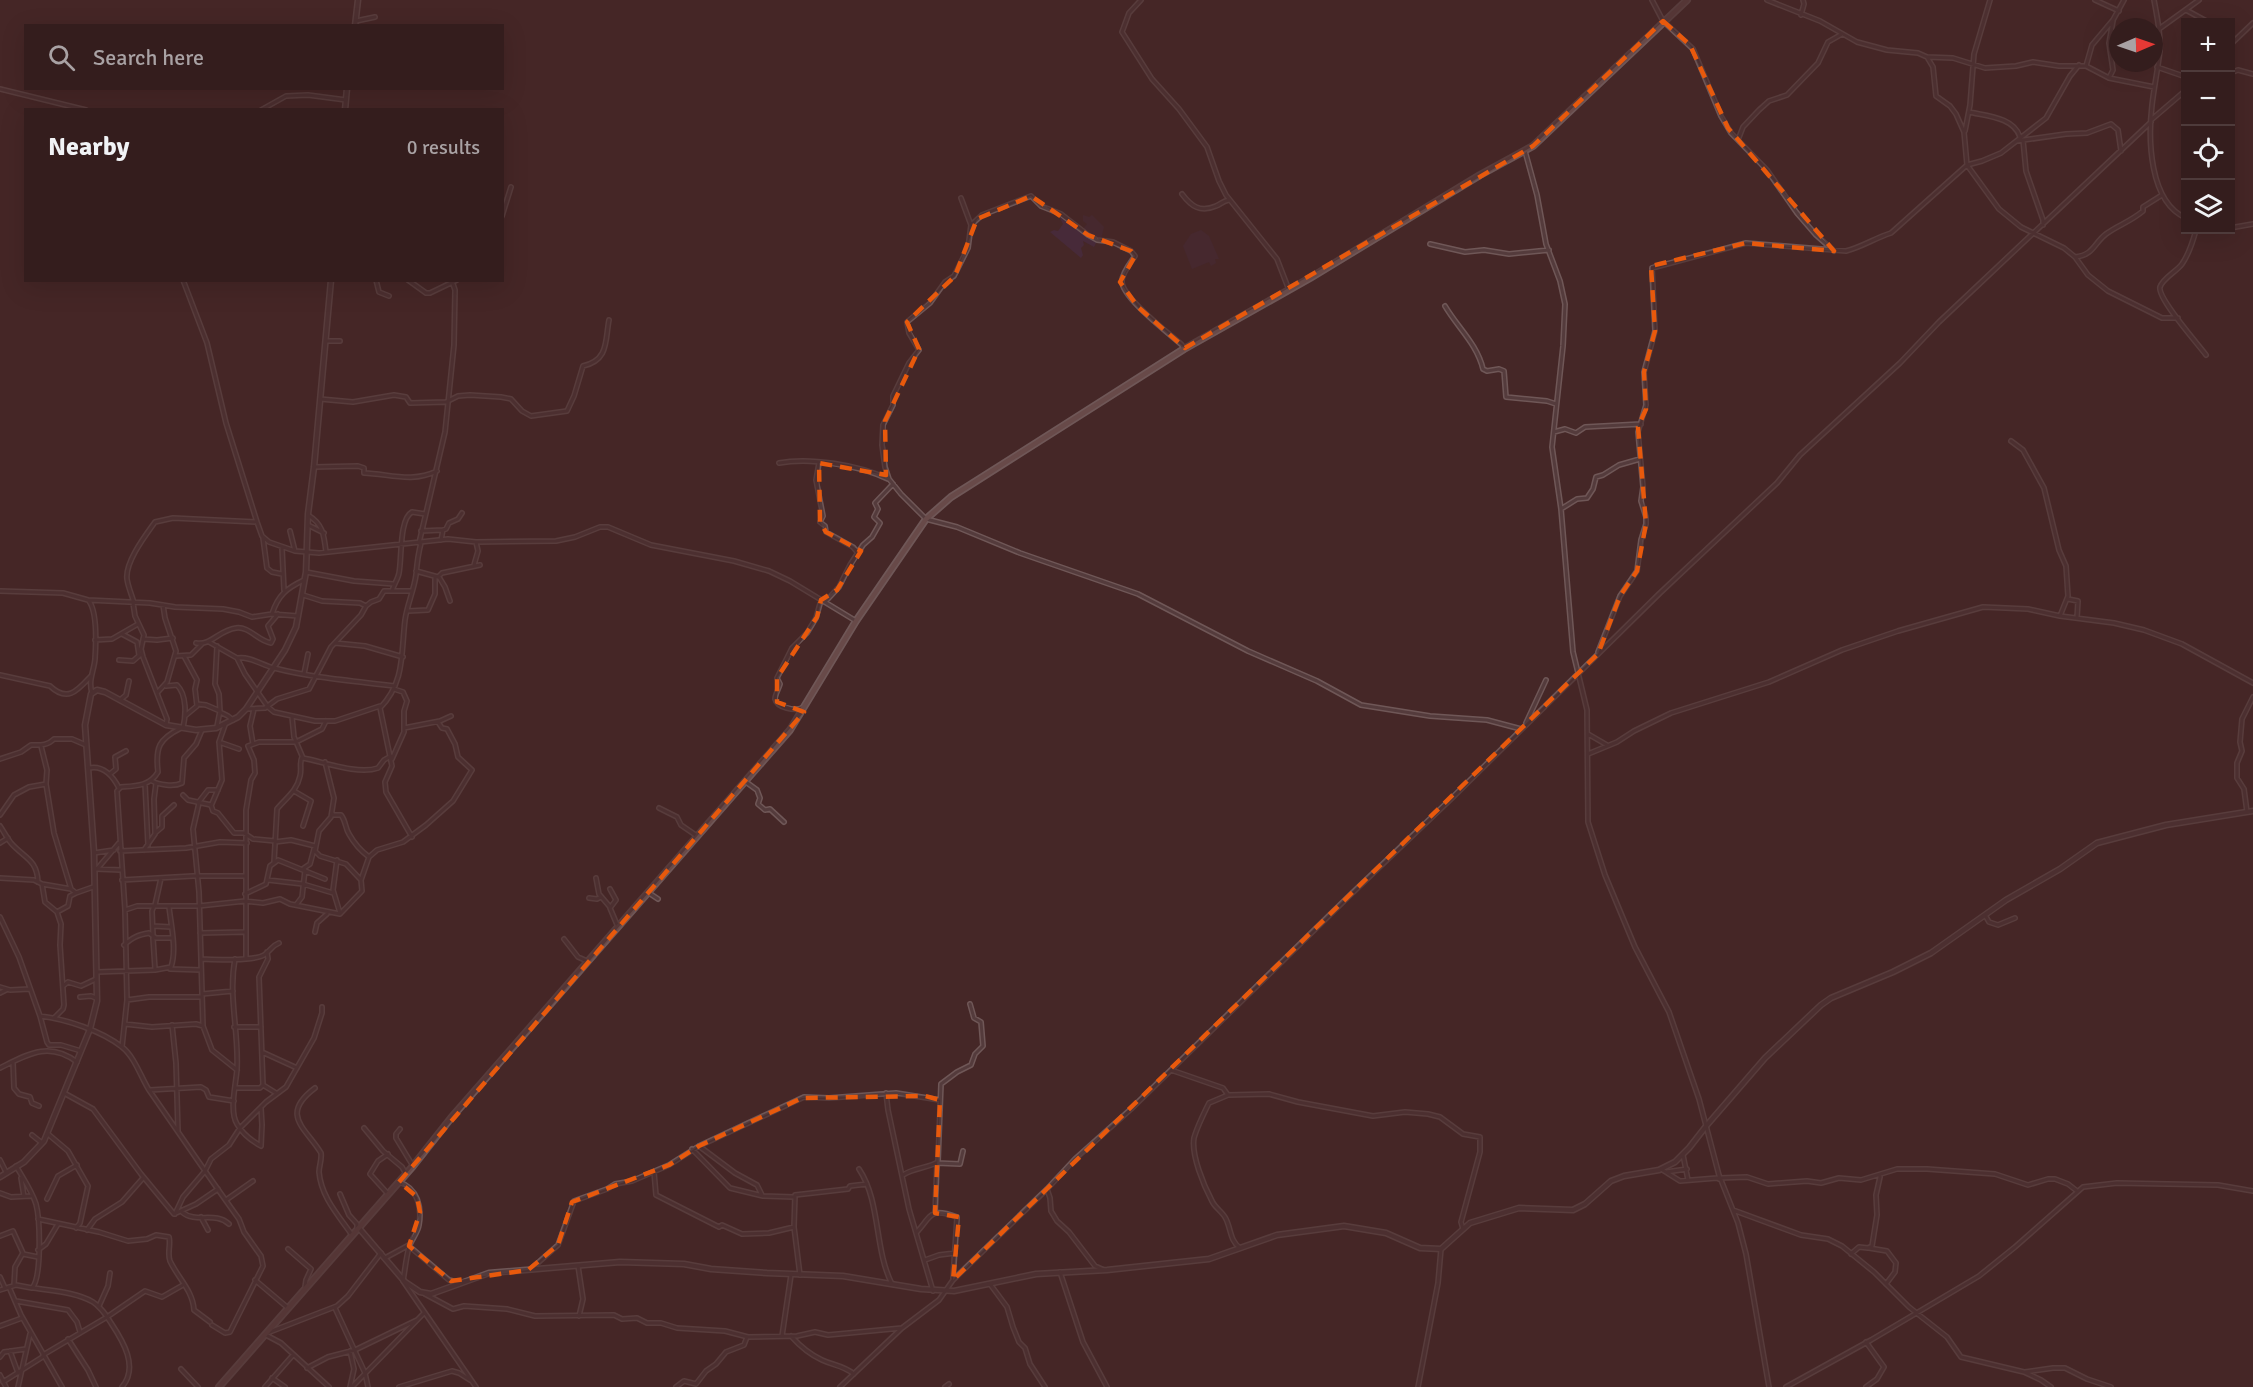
<!DOCTYPE html>
<html lang="en">
<head>
<meta charset="utf-8">
<style>
  body { margin:0; font-family:Signika,sans-serif; background:#3c2626; color:#f1f3f6 }
  .controls { position:absolute; right:18px; top:18px; display:grid; overflow:hidden; border-radius:0px; box-shadow:0 6px 24px #0002 }
  .controls button { width:54px; height:54px; display:grid; place-items:center; padding:0; border:0; border-bottom:2px solid #4e3b3b; background:#341d1d; color:#f1f3f6; font:30px sans-serif }
  .compass { position:absolute; left:2109px; top:18px; width:54px; height:54px; border-radius:50%; background:#341d1d; box-shadow:0 6px 24px #0002; rotate:88deg }
  .list { margin:0; padding:0; list-style:none }
  h2 { display:flex; justify-content:space-between; align-items:center; height:78px; margin:0; padding:0 24px; font-size:26px }
  h2 small { font-size:20px; font-weight:400; color:#a9a2a4 }
  .icon { flex:none; width:33px; height:33px; fill:none; stroke:currentColor; stroke-width:2; stroke-linecap:round; stroke-linejoin:round }
  .map { position:relative; flex:none; width:2253px; height:1387px; overflow:hidden }
  .search { position:absolute; background:#341d1d; box-shadow:0 6px 24px #0002; left:24px; top:24px; width:480px; height:66px; display:flex; align-items:center; gap:15px; box-sizing:border-box; padding:0 21px; border-radius:0px; color:#a9a2a4; font-size:22px }
  .panel { position:absolute; background:#341d1d; box-shadow:0 6px 24px #0002; left:24px; top:108px; width:480px; height:174px; border-radius:0px }
  .map>svg:first-child { display:block }
  .green { fill:#472a39 }
  .lines { fill:none; stroke-linecap:round; stroke-linejoin:round }
  .minor-casing { stroke:#6f5757; stroke-width:6 }
  .tertiary-casing { stroke:#6f5757; stroke-width:7 }
  .secondary-casing { stroke:#6f5757; stroke-width:8 }
  .minor { stroke:#543b3c; stroke-width:3 }
  .tertiary { stroke:#543b3c; stroke-width:4 }
  .secondary { stroke:#684a49; stroke-width:4.5 }
  .marked { fill:none; stroke:#e8590c; stroke-width:4.5; stroke-dasharray:12 8; stroke-linejoin:round }
</style>
</head>
<body>
<div class="map">
<svg width="2253" height="1387" viewBox="0 0 2253 1387">
  <rect width="100%" height="100%" fill="#452727"/>
  <path class="green" d="M1062 215 1073 227 1080 230 1079 225 1083 229 1087 224 1083 221V215L1089 217 1092 215 1104 227 1101 239 1097 241 1094 247 1083 241 1084 245 1081 248 1083 255 1081 258 1050 232 1054 230 1058 231 1063 224 1060 218Z
    M1201 230 1209 236 1219 259H1215L1216 263 1211 266 1209 262 1192 269 1183 246 1191 234Z"/>
  <g class="lines">
    <defs>
      <path id="minor" d="M1141 0 1129 13 1122 32 1152 79 1179 109 1207 147 1219 181 1226 195 1277 259 1289 290
        M1652 0 1663 21 1693 49 1721 116 1731 133 1767 170 1797 213 1816 235 1834 251
        M1767 0 1820 21 1857 42 1887 50 1918 53 1927 57 1933 67 1936 96 1950 106 1956 114 1964 132 1967 165 1999 209 2021 227 2064 248 2075 257 2088 275 2108 291 2162 318H2178
        M2095 0 2119 11
        M2154 0C2157 17 2161 33 2160 50 2158 69 2154 87 2152 105 2148 139 2149 202 2186 218
        M2186 10 2208 22
        M1801 15 1804 4 1803 0
        M356 21 375 17
        M2159 29 2199 0
        M2230 45 2253 23
        M1927 57 1953 58 1985 68 2016 66 2033 62 2059 66H2086L2109 78 2154 87
        M2086 66 2092 45 2113 20 2124 0
        M2157 67 2186 77
        M2230 73 2238 70 2253 74
        M2109 78 2113 70 2109 43 2113 21
        M0 89 86 110
        M261 110 286 96 308 95 346 100
        M1969 112C1986 116 2014 117 2020 137
        M2151 120 2186 90
        M1965 131 1970 105 1974 54 1990 0
        M1738 140 1743 127 1759 110 1769 101 1787 95 1818 63 1828 42 1842 34
        M2023 140 2026 171 2043 220V225
        M2017 141 2066 134 2087 133 2111 124 2118 130 2121 151
        M1525 151 1537 195 1546 244 1560 281 1565 304 1563 346 1552 447 1561 509 1573 652 1587 710 1588 822 1605 875 1635 947 1669 1012 1699 1099 1720 1179
        M1182 194C1191 206 1200 213 1216 206 1221 204 1223 201 1229 200
        M961 198 971 225 968 248 954 276 945 282 930 303 907 322 909 333 919 350 909 363 893 396V405L883 425 882 445 885 467 889 479 901 494 926 519 957 527 1020 553 1138 594 1248 651 1317 681 1361 705 1430 716 1487 720 1521 729
        M502 216 511 187
        M971 225 982 215 1031 196 1041 206 1061 214 1088 235 1097 240 1113 242 1131 251 1135 256C1131 262 1122 273 1122 281 1121 297 1170 334 1182 345L1184 349
        M2230 228 2253 224
        M2196 230C2193 241 2189 254 2182 264 2176 272 2163 278 2160 287 2157 298 2198 344 2206 355
        M1430 244 1465 252 1484 250 1509 254 1549 250
        M2075 257C2094 255 2094 243 2106 234 2118 225 2130 222 2143 211V207L2162 195
        M183 280 207 343 226 423 257 522 262 536 269 542 295 551 319 553 448 539 476 542 556 541 575 537 600 527H608L651 545 734 561 769 571 790 581 856 621
        M376 280 379 292 389 296
        M408 280 426 293H430L457 280
        M1445 306C1458 328 1477 344 1483 369L1487 371 1499 369 1504 371 1506 397 1547 401 1556 404
        M326 341H340
        M320 399 353 402 394 395 406 397 410 403 446 402 458 396 470 395 501 397 511 399 522 411 531 416 567 411 574 396 583 366C609 360 605 341 609 320
        M1554 432 1565 429 1576 433 1585 427 1641 424
        M2011 441 2023 450 2044 488 2059 550 2066 566 2068 596 2060 616
        M779 463C810 457 859 465 888 479
        M819 463 816 480 823 516 820 522 825 526 826 532 853 547 858 553
        M314 467 358 466 364 468V473C390 474 412 483 437 471
        M1561 509 1577 499 1587 498 1593 489 1596 477 1603 475 1619 465 1640 459
        M308 515C323 524 324 535 326 552
        M308 525 324 533
        M290 531 295 551
        M421 531 443 530
        M263 538 267 568 272 572 282 574
        M441 540 443 530 446 529 449 523 458 519 462 513
        M419 543 445 432 454 345 455 290 453 284
        M282 548 284 590
        M474 565 478 551 476 542
        M416 571 438 577 442 573 480 565
        M306 572 354 581 394 584
        M439 577 445 587 450 601
        M0 591 63 593 88 600 150 603 175 607 223 609 239 612 252 617 272 614 298 616
        M392 591C394 584 398 579 399 573 402 558 399 519 412 512L425 514
        M303 595 322 601 360 603 366 606
        M2068 599 2078 601 2077 618
        M89 601C97 612 96 644 95 659 94 671 88 680 92 693
        M825 602 839 587 850 565 863 545 872 537 880 523 874 517 878 509 875 503 893 484
        M133 603 135 616 144 635 141 649 143 657 167 719 166 725
        M134 603C132 595 128 587 127 579 125 562 145 536 155 522L173 518 257 522
        M408 611 428 610 435 594V577
        M272 614C278 595 287 588 304 580
        M122 634 137 642 139 655
        M143 639 157 640 173 638
        M95 640 112 639 138 624
        M209 642 237 658 245 674 268 707 274 712 315 721H335L380 706
        M196 643C211 646 219 630 236 628 249 626 258 641 271 643L273 639 268 626 278 614
        M335 643 365 646 403 657
        M217 646 215 684 219 694 220 711 217 726
        M1598 652 1620 596 1637 571 1641 540 1646 524V517L1641 501 1643 487 1638 432 1646 405 1644 372 1655 331 1652 268 1746 243 1846 251C1862 247 1875 238 1891 233L1967 165 1982 161 2001 153 2046 118 2070 76 2079 65
        M176 656 191 655 202 644
        M184 656 197 680 195 689 197 706 185 716
        M238 658C249 656 262 665 274 668 313 678 354 681 395 686
        M119 660 133 661 141 654
        M304 674 308 654
        M0 675 50 686C68 703 78 690 91 676
        M166 686 177 685C187 695 186 715 183 728
        M157 693 167 682 176 651 165 618 163 605
        M120 700 126 695 129 681
        M197 704 206 705 220 711
        M802 708C795 711 777 708 775 699 775 695 779 688 780 684L777 678 792 648 807 633 816 618 821 600
        M246 709 265 708 277 699 309 689 331 647 361 615 366 606 371 602 379 599 384 591H411
        M220 712 228 716 233 720
        M292 717 294 737 303 758C324 762 358 775 378 768L384 760 391 756
        M1526 723 1546 680
        M404 728 440 721 451 716
        M1588 734 1607 745
        M219 742 239 749
        M253 744 250 726 254 709
        M41 746 47 770 46 784 54 833 71 889
        M1588 754 1617 742 1634 731 1671 713 1769 682 1842 650 1898 631 1983 607 2028 609 2060 616 2114 623 2144 630 2182 644 2253 683
        M0 759 21 752 31 745C40 745 47 746 54 739H72L86 745
        M392 759 404 732V711L407 701 403 692 394 689
        M325 762 334 798 331 817 319 831 315 851 320 856 346 864 361 880
        M89 768C103 765 113 776 119 788
        M110 774 116 769 115 757 126 751
        M152 781C159 785 174 787 182 783L184 758 196 744 202 730
        M746 782 757 790 760 798 758 804 765 810 770 809 784 822
        M145 784 148 845
        M294 791 311 801 303 826
        M183 795 188 800 211 805 213 811 218 813 234 833H244L253 839 275 841
        M198 803 208 790H218
        M199 803 193 829 199 892 203 1026 212 1050 237 1070
        M211 806 222 780 219 742 225 725
        M659 808 677 817 681 825 697 836
        M2247 812 2244 789 2237 778V763L2242 751 2240 742 2242 719 2253 697
        M332 813 333 815H341C346 821 345 828 349 834 354 843 361 851 369 857
        M0 815 14 795 29 787 46 784
        M0 826C4 832 7 838 11 843 24 858 37 859 38 882
        M155 833 162 827V816L174 805
        M412 837 386 792 385 782 392 766 380 708C405 682 401 654 405 620 407 605 414 590 416 575 417 563 418 554 421 543
        M275 842 291 840 315 846
        M0 843 8 838
        M144 850 155 834 154 799 156 783
        M120 851 186 848 220 842 247 843
        M94 853 114 850
        M337 860 333 890 340 913
        M274 862 277 809C286 798 297 791 300 776 302 769 299 763 302 757
        M304 868 310 864 314 849
        M96 869 121 870
        M97 869 119 843
        M0 878 34 880 42 884 71 889 76 893 93 887
        M596 878 599 894 610 907
        M122 880 193 876H246
        M268 880 303 884 333 893
        M42 884 45 902 57 912 61 924 60 945 64 1005 63 1009 54 1018
        M610 889 616 900 610 908 618 927
        M649 893 658 899
        M245 894 266 884 270 866 278 860 325 879
        M589 898 597 899 601 897
        M155 905 161 878
        M296 905 302 897 305 870
        M125 910 137 906H199L245 901 263 903 280 899 290 904 340 914 362 891 361 880 369 857 377 850 403 842 426 825 453 801 472 770 458 757 455 744 447 729 442 728 438 722
        M57 912 68 906 70 896 76 893
        M1985 915 1989 922 1998 925 2015 918
        M0 917 19 957 40 1016 47 1042 49 1045H61L81 1051
        M153 926 171 927
        M315 932 317 923 327 914
        M200 933 244 932
        M153 935 152 911 154 906
        M153 938 155 969
        M564 939 578 957 587 961
        M124 945C133 937 138 935 149 933L156 938H173
        M246 958V810L251 780 255 773 254 760 248 746 259 742H296L322 729 326 721
        M201 959C214 960 254 961 264 955 271 951 271 946 279 943
        M235 959C228 996 239 1032 237 1069 236 1084 229 1111 237 1124 242 1133 252 1141 261 1146L262 1125 261 1108
        M170 969 201 970
        M97 972 155 970 171 967C177 950 171 925 169 907
        M63 986 68 982 81 986 96 979
        M0 987 10 990 30 989
        M0 993 6 990
        M202 994 233 991
        M80 997 91 996 96 998
        M127 1000 149 997H202
        M40 1016C66 1019 102 1031 122 1047 134 1056 141 1077 149 1090 179 1133 208 1176 239 1219L244 1232 261 1256 263 1266 230 1332 225 1333 212 1325
        M125 1024 152 1027 196 1024 203 1026
        M172 1025 176 1063 178 1131
        M234 1027H261
        M122 1047 127 1000 125 910 117 791 121 787C136 786 150 786 158 772 155 747 159 739 181 728
        M262 1052 297 1068
        M13 1062 14 1088 19 1094 30 1097 32 1103 39 1106
        M0 1068C28 1054 49 1041 77 1062
        M1171 1070 1223 1088 1228 1095 1269 1094 1298 1102 1373 1116 1405 1112 1428 1114 1440 1117 1463 1134 1480 1137V1152L1461 1222 1463 1229
        M263 1085 259 977 268 959 267 952
        M235 1088H260L263 1085 276 1093
        M315 1088C279 1115 306 1128 321 1153 322 1160 319 1166 319 1172 321 1197 339 1216 352 1235
        M150 1090 201 1087 206 1090 209 1097 234 1101
        M64 1093 93 1109 141 1174 174 1214 196 1204 218 1189
        M886 1093 888 1110 909 1209 933 1291
        M1228 1095 1209 1103C1204 1113 1197 1127 1194 1138 1191 1155 1204 1186 1212 1201 1215 1208 1223 1212 1226 1219 1231 1229 1230 1241 1240 1248
        M364 1128 383 1151 402 1167 406 1174
        M400 1129 396 1134V1138L413 1166
        M48 1134 68 1151 88 1186 80 1223 76 1228
        M32 1135 42 1143
        M699 1146 735 1173 757 1185 762 1195
        M692 1149 730 1188 763 1196 794 1197
        M1683 1155 1688 1180
        M0 1160 6 1172
        M859 1169C881 1202 874 1249 892 1284
        M1661 1169 1680 1181 1717 1178 1721 1180 1738 1223 1746 1254 1769 1387
        M654 1172 656 1195 719 1227 722 1225 742 1234 769 1233 794 1227
        M1666 1172 1687 1169
        M903 1175C913 1168 928 1168 938 1162L941 1084 957 1072 971 1065 975 1054 983 1046 981 1022 974 1018 970 1004
        M21 1178 24 1196
        M1720 1178 1747 1177 1768 1184 1807 1181 1821 1183 1839 1178 1861 1180 1897 1169H1927L1995 1174 2028 1185 2048 1179H2055L2068 1184 2077 1191
        M399 1182C418 1188 422 1208 419 1225 418 1233 411 1240 409 1247 406 1258 405 1270 403 1281
        M1047 1189 1050 1198 1051 1211 1057 1221 1069 1232 1095 1266 1104 1270
        M0 1193 11 1197 31 1196
        M340 1194 349 1215 357 1224V1229
        M388 1194 370 1174 378 1161 388 1154
        M47 1199 58 1176 77 1165
        M226 1200 253 1181
        M1733 1210 1801 1235 1828 1239 1842 1246 1874 1272 1909 1307 1947 1337 1961 1357 2024 1372 2041 1380 2051 1387
        M182 1212C196 1224 215 1211 229 1224
        M935 1213 937 1163 960 1164 963 1151
        M175 1214 183 1197 205 1171 211 1159 229 1145 240 1128 266 1102 286 1087 314 1038 322 1013V1007
        M201 1217 208 1230
        M38 1219 99 1232 128 1241 147 1239 156 1235 169 1237C171 1244 167 1254 170 1261 178 1278 193 1291 194 1310L210 1322
        M87 1230 95 1219 122 1202 143 1178
        M917 1232C932 1215 930 1207 957 1217L953 1278
        M0 1236 13 1231 23 1253 15 1267 14 1285
        M409 1246 449 1280 460 1283
        M1869 1248 1887 1251 1896 1263 1895 1272 1886 1284
        M288 1249 311 1269 306 1280 305 1287
        M38 1250 46 1244 58 1224
        M23 1254 38 1257
        M1851 1254 1859 1247 1868 1248 1872 1246 1877 1215 1876 1195 1880 1177
        M385 1258 409 1245
        M925 1260 939 1255 955 1253
        M578 1266 583 1299 579 1316
        M531 1269 558 1245 574 1201 607 1189 615 1184 632 1181 669 1165 699 1146 804 1097 829 1098 896 1093 940 1100
        M1060 1272 1083 1342 1107 1387
        M800 1275 794 1227 795 1195 848 1189 850 1186 867 1184
        M0 1277 5 1288
        M255 1280 288 1308
        M403 1281 476 1387
        M990 1284 1007 1307 1013 1327 1019 1342 1025 1348 1030 1364 1045 1387
        M9 1287 21 1315 62 1387
        M34 1288C52 1291 76 1292 93 1302 101 1307 106 1315 111 1323 123 1341 139 1367 122 1387
        M0 1290 16 1285 32 1288C42 1278 40 1219 36 1204 32 1191 23 1178 16 1166
        M425 1294 453 1309 464 1306 507 1309 535 1316 614 1315 622 1319 637 1318 647 1323H661L677 1328 725 1331 748 1337 797 1336 815 1332 828 1335 902 1328
        M16 1301 68 1310 77 1322 80 1332
        M99 1306 108 1286 110 1273
        M335 1308 365 1373 368 1387
        M0 1326 22 1318
        M267 1333 337 1306 348 1296 381 1253
        M266 1335 281 1343 329 1387
        M782 1336 791 1275
        M791 1336C799 1345 811 1355 822 1360 835 1366 842 1365 854 1374
        M68 1339 88 1370 96 1387
        M1866 1342 1884 1367 1877 1379 1866 1387
        M10 1351 18 1373
        M43 1355 107 1317 145 1291 162 1297 183 1285
        M0 1357 4 1352 26 1349
        M307 1368 328 1357 355 1350 417 1320
        M181 1369 198 1387
        M2025 1372 2053 1368H2065L2087 1379 2111 1387
        M0 1375 6 1387
        M272 1378 285 1387
        M3 1382 44 1356
        M18 1387 30 1334
        M265 1387 293 1355
        M350 1387 354 1369 350 1351
        M352 1387 424 1313
        M399 1387 452 1371 459 1373 470 1380
        M676 1387 684 1381 696 1384 706 1371 716 1364 726 1352 744 1345 747 1337
        M840 1387 902 1328 939 1300 953 1280 1047 1189 1075 1159 1131 1109 1346 899 1452 798 1660 593 1777 483 1800 455 1900 363 1939 322 2151 122
        M945 1387 949 1384
        M1418 1387 1438 1283 1441 1249
        M1786 1387 1871 1340 1979 1276 2015 1247 2083 1187 2117 1183 2218 1185 2253 1191"/>
      <path id="tertiary" d="M355 26 358 0
        M345 110 347 88
        M0 1177 24 1162 44 1141 90 1029 97 1001 94 852 85 725 91 694 97 690 105 692 166 725 196 730 216 728 238 717 246 709 285 650 296 627 306 572 308 514 314 467 331 280
        M358 1227 405 1282 420 1292 431 1294 489 1273 620 1262 684 1264 711 1269 767 1273 843 1276 921 1289 954 1291 1036 1274 1107 1270 1209 1259 1277 1235 1344 1226 1386 1233 1420 1248 1441 1249 1470 1223 1519 1208 1573 1210 1585 1204 1611 1181 1624 1176 1659 1170 1675 1162 1689 1148 1707 1125 1765 1058 1821 1005 1831 998 1893 972 1931 953 2006 900 2060 869 2097 843 2166 825 2253 811"/>
      <path id="secondary" d="M219 1387 413 1166 451 1118 790 730 856 621 926 519 951 497 1184 349 1310 278 1480 175 1533 146 1687 0"/>
    </defs>
    <use href="#minor" class="minor-casing"/>
    <use href="#tertiary" class="tertiary-casing"/>
    <use href="#secondary" class="secondary-casing"/>
    <use href="#minor" class="minor"/>
    <use href="#tertiary" class="tertiary"/>
    <use href="#secondary" class="secondary"/>
  </g>
  <path d="M0 0H2253V1387H0ZM1663 21 1690 45 1728 128 1834 251 1746 243 1651 266 1655 331 1644 372 1646 409 1638 427 1646 524 1637 571 1620 596 1598 654 953 1280 959 1217 935 1213 940 1100 925 1096 802 1098 699 1146 669 1165 572 1202 558 1245 528 1270 451 1281 409 1246 420 1212 417 1197 399 1182 804 712 777 702V678L817 617 821 600 837 590 861 551 826 532 820 522 819 463 886 475 885 421 919 349 907 322 955 276 977 219 1031 196 1088 235 1131 251 1135 256 1120 282 1138 307 1185 348 1533 146Z" fill="#452727" fill-opacity=".55" fill-rule="evenodd"/>
  <path class="marked" d="M1663 21 1690 45 1728 128 1834 251 1746 243 1651 266 1655 331 1644 372 1646 409 1638 427 1646 524 1637 571 1620 596 1598 654 953 1280 959 1217 935 1213 940 1100 925 1096 802 1098 699 1146 669 1165 572 1202 558 1245 528 1270 451 1281 409 1246 420 1212 417 1197 399 1182 804 712 777 702V678L817 617 821 600 837 590 861 551 826 532 820 522 819 463 886 475 885 421 919 349 907 322 955 276 977 219 1031 196 1088 235 1131 251 1135 256 1120 282 1138 307 1185 348 1533 146Z"/>
</svg>
<div class="controls">
<button>+</button>
<button>−</button>
<button><svg class="icon" aria-label="locate" viewBox="0 0 24 24"><circle cx="12" cy="12" r="6"/><path d="M12 2v4M12 18v4M2 12h4M18 12h4"/></svg></button>
<button><svg class="icon" aria-label="layers" viewBox="0 0 24 24"><path d="M12 4l9 5-9 5-9-5zM3 14l9 5 9-5"/></svg></button>
</div>
<svg class="compass" viewBox="-18 -18 36 36"><path d="M0-13l5 13h-10z" fill="#e53935"/><path d="M0 13l5-13h-10z" fill="#a9a2a4"/></svg>
<div class="search"><svg class="icon" aria-label="search" viewBox="0 0 24 24"><circle cx="10" cy="10" r="6"/><path d="M15 15l6 6"/></svg>Search here</div>
<section class="panel">
<h2>Nearby<small>0 results</small></h2>
<ul class="list">
</ul>
</section>
</div>
</body>
</html>
